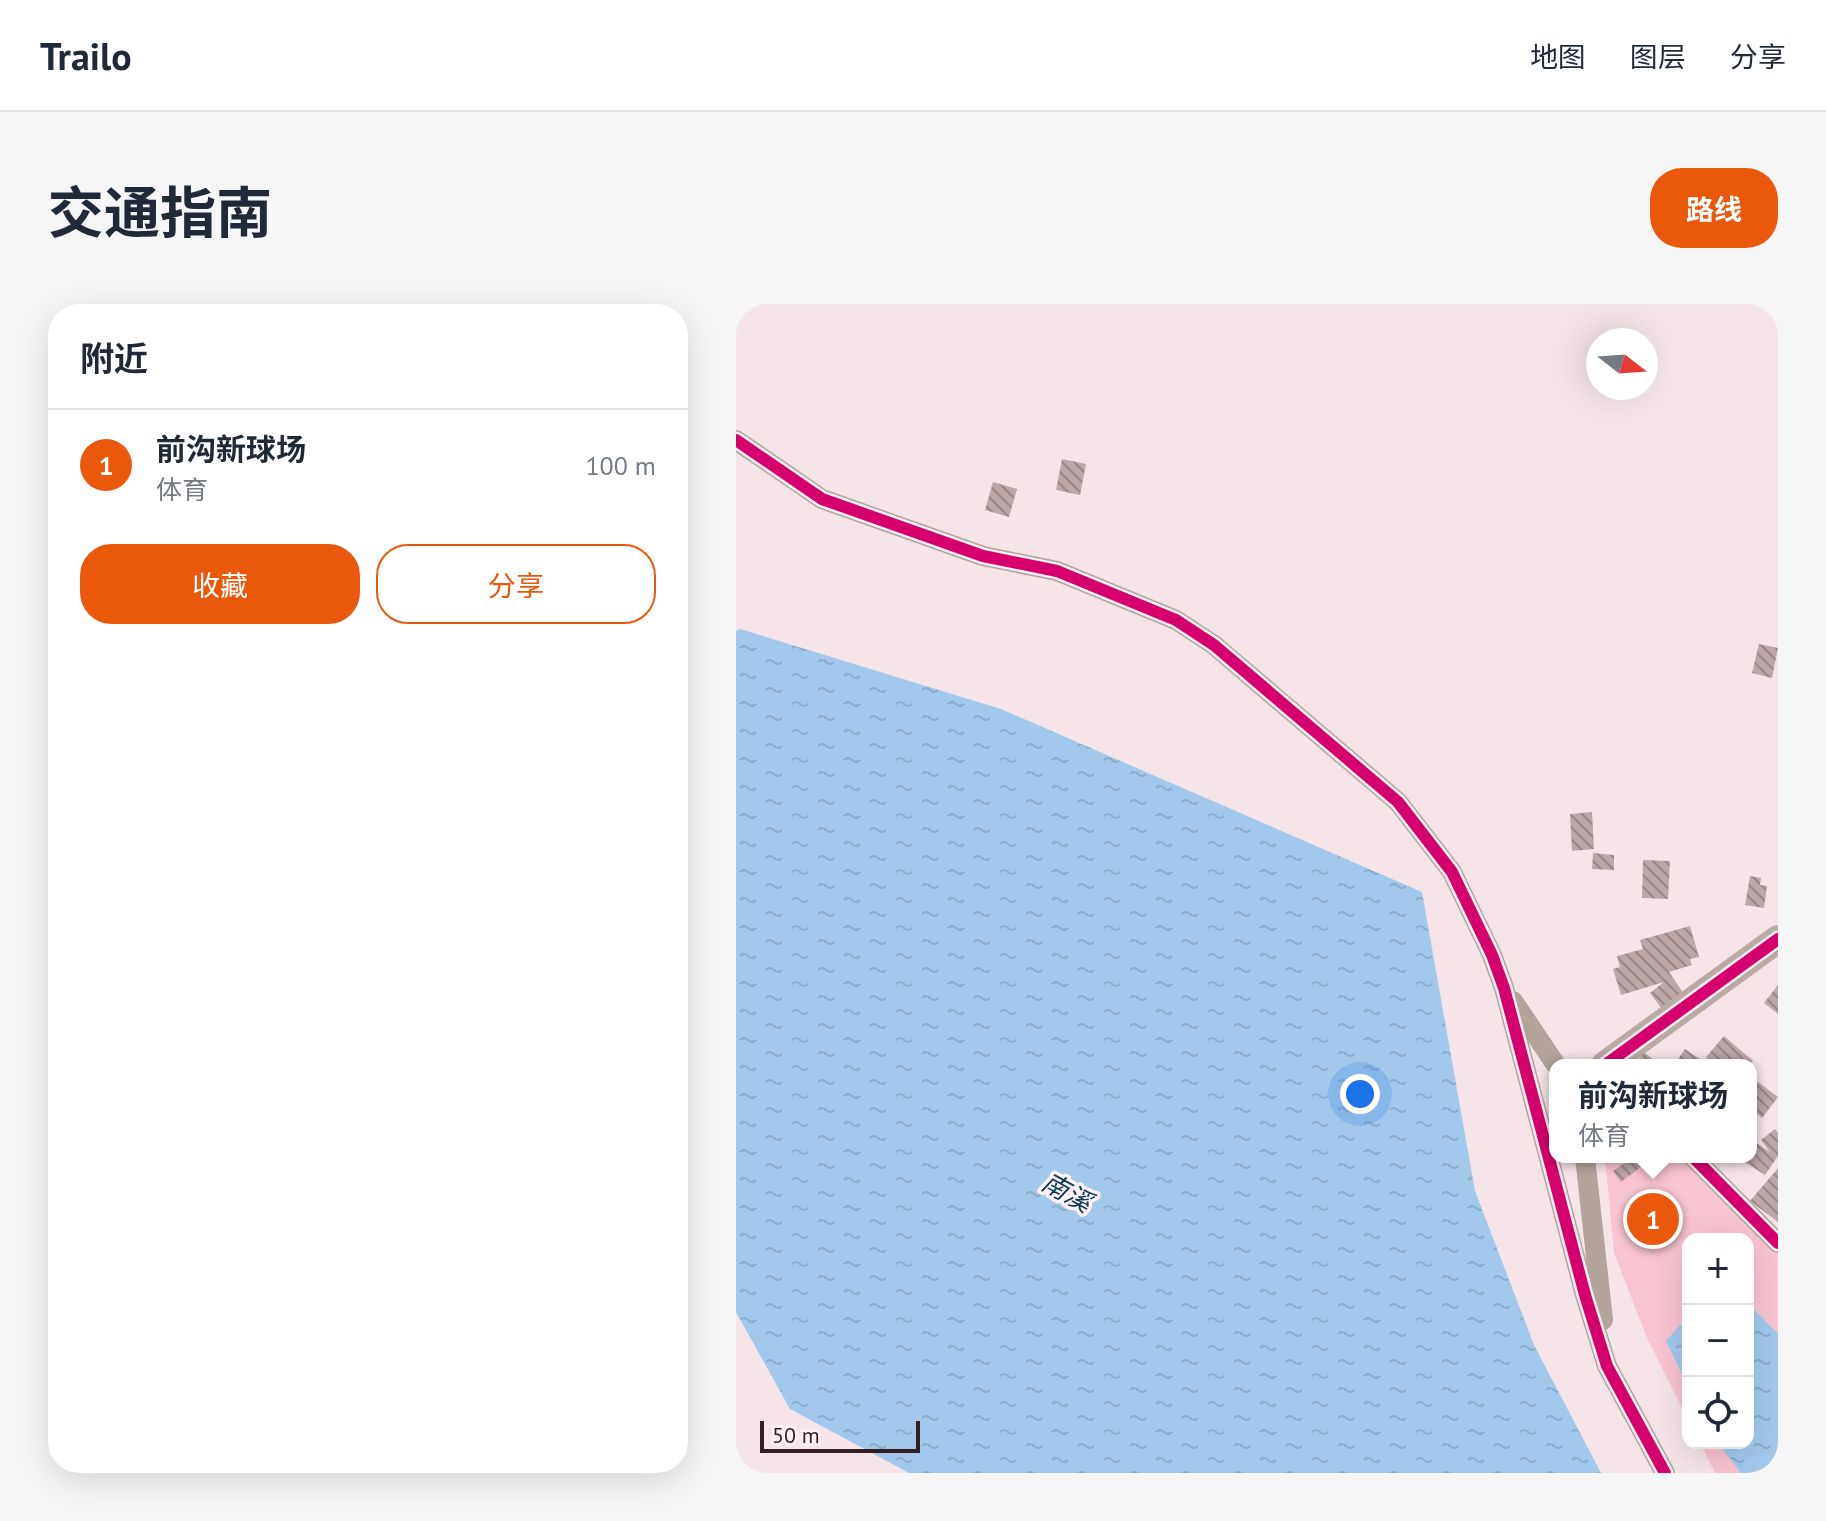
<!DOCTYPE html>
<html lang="zh">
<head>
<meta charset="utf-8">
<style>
  body { margin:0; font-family:"PT Sans","Noto Sans SC",sans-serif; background:#f6f6f7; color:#1f2937 }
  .controls { position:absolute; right:24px; bottom:24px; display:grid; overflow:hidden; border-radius:16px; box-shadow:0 8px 32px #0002 }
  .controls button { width:72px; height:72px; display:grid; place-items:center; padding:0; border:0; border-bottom:2px solid #e0e1e3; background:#fff; color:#1f2937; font:40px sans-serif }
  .compass { position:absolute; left:850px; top:24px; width:72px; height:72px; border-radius:50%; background:#fff; box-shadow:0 8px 32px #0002; rotate:107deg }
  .scale { position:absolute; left:24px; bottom:20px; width:160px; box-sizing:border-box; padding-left:8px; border:4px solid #361c23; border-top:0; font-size:22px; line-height:28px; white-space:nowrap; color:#361c23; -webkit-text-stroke:6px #fef0f3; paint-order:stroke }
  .you { position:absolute; left:624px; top:790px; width:28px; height:28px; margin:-20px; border:6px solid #fff; border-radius:50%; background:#1a73e8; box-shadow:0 0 0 12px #1a73e833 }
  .badge { display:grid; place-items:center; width:52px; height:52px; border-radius:50%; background:#ea580c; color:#fff; font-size:26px; font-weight:700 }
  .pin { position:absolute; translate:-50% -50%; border:4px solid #fff; box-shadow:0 2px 8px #0006 }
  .popup { position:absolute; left:813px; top:755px; width:208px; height:104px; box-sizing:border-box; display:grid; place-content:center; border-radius:16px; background:#fff; filter:drop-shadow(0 2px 6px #0005); font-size:26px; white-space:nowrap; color:#747a83 }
  .popup b { font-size:30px; color:#1f2937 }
  .popup::after { content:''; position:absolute; left:50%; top:100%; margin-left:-16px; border:16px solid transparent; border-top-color:#fff }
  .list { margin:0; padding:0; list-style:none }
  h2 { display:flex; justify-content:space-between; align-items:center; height:104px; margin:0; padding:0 32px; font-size:34px }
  h2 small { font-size:26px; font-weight:400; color:#747a83 }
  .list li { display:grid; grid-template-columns:52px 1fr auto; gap:24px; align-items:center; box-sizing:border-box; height:112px; padding:0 32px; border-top:2px solid #e0e1e3 }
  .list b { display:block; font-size:30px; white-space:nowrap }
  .list p { margin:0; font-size:26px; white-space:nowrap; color:#747a83 }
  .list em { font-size:26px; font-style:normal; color:#747a83 }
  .actions { display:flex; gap:16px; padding:24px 32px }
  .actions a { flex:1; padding:18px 0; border:2px solid #ea580c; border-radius:32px; text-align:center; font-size:28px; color:#ea580c }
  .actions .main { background:#ea580c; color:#fff }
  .icon { flex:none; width:44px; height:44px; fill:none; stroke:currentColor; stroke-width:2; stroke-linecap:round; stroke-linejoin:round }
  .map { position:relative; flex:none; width:1042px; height:1169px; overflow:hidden; border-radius:32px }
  header { display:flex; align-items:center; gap:48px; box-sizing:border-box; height:112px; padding:0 40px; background:#fff; border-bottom:2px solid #e0e1e3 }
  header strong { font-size:38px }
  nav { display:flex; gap:44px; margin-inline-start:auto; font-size:28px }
  .intro { display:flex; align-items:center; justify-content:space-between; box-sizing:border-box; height:192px; padding:0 48px }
  h1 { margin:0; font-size:56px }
  .button { padding:20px 36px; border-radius:32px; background:#ea580c; color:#fff; font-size:28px; font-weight:700 }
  main { display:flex; gap:48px; padding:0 48px }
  aside { flex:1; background:#fff; border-radius:32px; box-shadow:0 8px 32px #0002 }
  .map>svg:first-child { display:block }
  .green { fill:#f9c4d1 }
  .water { fill:url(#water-ripples) }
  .building { fill:url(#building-back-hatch) }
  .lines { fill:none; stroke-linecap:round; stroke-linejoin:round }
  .street { stroke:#b2a39b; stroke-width:20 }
  .secondary { stroke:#bbaaa4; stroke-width:28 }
  .cycleway-casing { stroke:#fef0f3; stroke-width:17 }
  .cycleway { stroke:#d6006c; stroke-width:12 }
  .labels { text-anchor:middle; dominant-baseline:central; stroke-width:7; stroke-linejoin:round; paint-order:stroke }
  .water-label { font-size:26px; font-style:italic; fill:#083b5b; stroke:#fef0f3 }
</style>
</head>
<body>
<header>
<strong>Trailo</strong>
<nav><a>地图</a><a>图层</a><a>分享</a></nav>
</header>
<div class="intro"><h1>交通指南</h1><a class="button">路线</a></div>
<main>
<aside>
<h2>附近<small></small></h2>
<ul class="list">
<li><span class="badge">1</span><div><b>前沟新球场</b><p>体育</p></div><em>100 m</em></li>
</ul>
<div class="actions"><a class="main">收藏</a><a>分享</a></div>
</aside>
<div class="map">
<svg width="1042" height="1169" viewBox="0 0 1042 1169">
  <defs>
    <pattern id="water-ripples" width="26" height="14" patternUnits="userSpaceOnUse" patternTransform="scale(2)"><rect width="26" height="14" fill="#a2c9ec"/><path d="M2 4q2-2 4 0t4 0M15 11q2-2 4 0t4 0" fill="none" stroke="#8cacca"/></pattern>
    <pattern id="building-back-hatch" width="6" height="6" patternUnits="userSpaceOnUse" patternTransform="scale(2)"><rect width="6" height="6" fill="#bba6a8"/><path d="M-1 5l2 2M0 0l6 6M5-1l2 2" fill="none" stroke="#998688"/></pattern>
  </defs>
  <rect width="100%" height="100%" fill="#f5e4e8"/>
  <path class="green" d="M869 853H953L1042 948V1169H979L964 1139H1012V935H952V1116L911 1034 878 949Z"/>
  <path class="water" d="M4 325 265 405 686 588 739 887 798 1041 865 1169H173L54 1105 0 1008V327Z
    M1012 999 1042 1030V1169H1005L982 1139H1012Z
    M944 1021H952V1083L930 1037Z"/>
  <path class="building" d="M326 155 350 160 344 191 320 186Z
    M257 178 281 185 273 213 249 206Z
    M1023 340 1042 344 1036 374 1016 369Z
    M856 508 858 545 836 547 834 510Z
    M857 549 878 551V566L856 565Z
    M907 556 934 557 932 595 906 594Z
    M1014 572 1025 574 1024 581 1031 582 1028 604 1009 601Z
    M954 622 963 653 954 655 956 661 933 668 950 693 929 709 914 689 928 678 885 691 877 665 884 663 881 652 907 645 904 636Z
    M1042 681V710L1028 699Z
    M988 732 1017 757 1013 761H978L970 753Z
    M949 745 967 757 965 761H938Z
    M908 748 924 761H898Z
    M1022 778 1042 793 1026 814 1015 805V788Z
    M1039 825 1042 829V852L1029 871 1007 857 1010 853H1015V845L1019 838 1034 848 1025 836Z
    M897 853H905L910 859 885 878 877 867Z
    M1042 864V918L1014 897Z"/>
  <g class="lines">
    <path class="street" d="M0 136 86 195 247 252 321 267 440 316 478 341 662 498 716 568 756 651 768 684 849 991 871 1062 929 1169
      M777 697 820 761
      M849 853 867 1016
      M957 853 1042 939"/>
    <path class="secondary" d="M869 761 1042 635"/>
    <defs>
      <path id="cycleway" d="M0 136 86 195 247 252 321 267 440 316 478 341 662 498 716 568 756 651 768 684 849 991 871 1062 929 1169
        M869 761 1042 635
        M957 853 1042 939"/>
    </defs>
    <use href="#cycleway" class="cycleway-casing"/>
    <use href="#cycleway" class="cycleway"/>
  </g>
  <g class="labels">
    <g class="water-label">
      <text transform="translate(331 888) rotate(29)">南溪</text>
    </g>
  </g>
</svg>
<div class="controls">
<button>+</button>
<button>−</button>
<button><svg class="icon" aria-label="locate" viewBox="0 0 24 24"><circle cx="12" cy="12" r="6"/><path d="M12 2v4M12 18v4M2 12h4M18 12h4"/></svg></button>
</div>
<svg class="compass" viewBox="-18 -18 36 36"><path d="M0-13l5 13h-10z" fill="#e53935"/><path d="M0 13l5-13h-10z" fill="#747a83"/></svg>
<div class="scale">50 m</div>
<div class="you"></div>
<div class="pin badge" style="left:917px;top:915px">1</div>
<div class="popup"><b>前沟新球场</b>体育</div>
</div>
</main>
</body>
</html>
